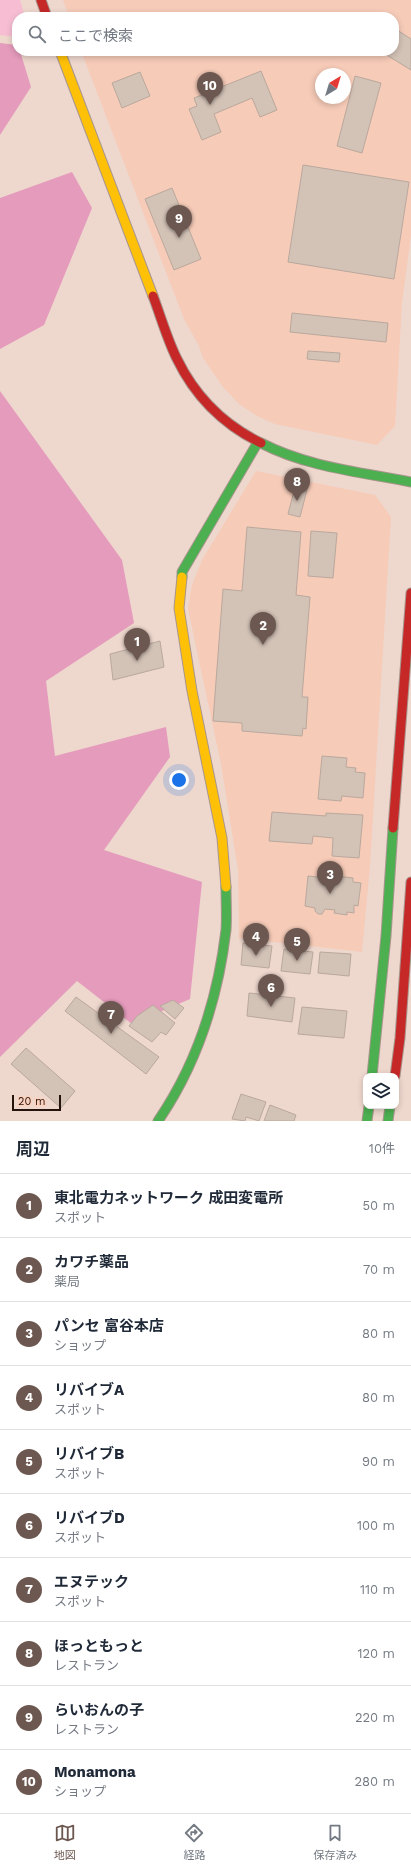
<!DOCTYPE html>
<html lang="ja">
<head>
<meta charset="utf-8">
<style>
  body { margin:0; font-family:"Work Sans","Noto Sans JP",sans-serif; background:#f6f6f7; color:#1f2937 }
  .controls { position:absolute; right:12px; bottom:12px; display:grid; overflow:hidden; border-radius:8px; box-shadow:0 2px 6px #0003 }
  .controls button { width:36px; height:36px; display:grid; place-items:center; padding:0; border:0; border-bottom:1px solid #e0e1e3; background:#fff; color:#1f2937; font:20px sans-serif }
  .compass { position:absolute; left:315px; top:68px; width:36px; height:36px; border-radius:50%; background:#fff; box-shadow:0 2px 6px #0003; rotate:38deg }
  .scale { position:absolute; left:12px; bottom:10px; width:49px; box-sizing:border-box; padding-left:4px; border:2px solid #26140c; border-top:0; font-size:11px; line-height:14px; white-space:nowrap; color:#26140c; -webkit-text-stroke:3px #fcd2bf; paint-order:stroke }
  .you { position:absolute; left:179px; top:780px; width:14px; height:14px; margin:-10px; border:3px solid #fff; border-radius:50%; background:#1a73e8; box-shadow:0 0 0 6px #1a73e833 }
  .badge { display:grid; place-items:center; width:26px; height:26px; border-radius:50%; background:#6c5850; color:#fff; font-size:13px; font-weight:700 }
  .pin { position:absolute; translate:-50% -33px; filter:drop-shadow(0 1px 2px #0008) }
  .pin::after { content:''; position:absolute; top:21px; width:14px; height:12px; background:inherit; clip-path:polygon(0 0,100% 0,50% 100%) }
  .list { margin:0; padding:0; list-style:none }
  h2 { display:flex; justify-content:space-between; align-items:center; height:52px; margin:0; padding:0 16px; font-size:17px }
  h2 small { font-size:13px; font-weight:400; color:#747a83 }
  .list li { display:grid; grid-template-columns:26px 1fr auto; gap:12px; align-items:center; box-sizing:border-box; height:64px; padding:0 16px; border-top:1px solid #e0e1e3 }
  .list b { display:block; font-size:15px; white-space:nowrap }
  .list p { margin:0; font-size:13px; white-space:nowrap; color:#747a83 }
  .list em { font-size:13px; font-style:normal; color:#747a83 }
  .icon { flex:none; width:22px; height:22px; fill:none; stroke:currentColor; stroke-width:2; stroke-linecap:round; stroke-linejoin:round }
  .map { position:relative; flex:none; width:411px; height:1121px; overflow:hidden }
  .search { position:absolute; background:#fff; box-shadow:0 2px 6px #0003; left:12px; right:12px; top:12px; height:44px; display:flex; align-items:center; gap:10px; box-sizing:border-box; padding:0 14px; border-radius:16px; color:#747a83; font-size:15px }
  .sheet { height:692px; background:#fff }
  nav { display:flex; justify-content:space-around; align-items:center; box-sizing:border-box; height:56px; border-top:1px solid #e0e1e3; background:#fff; font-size:11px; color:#747a83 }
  nav a { display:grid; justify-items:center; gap:2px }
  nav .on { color:#6c5850 }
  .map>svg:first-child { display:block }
  .built { fill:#f6cbb8; fill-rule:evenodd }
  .green { fill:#f7bed3 }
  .forest { fill:#e59bbc }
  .building { fill:#d3c2b6; stroke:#baa89d }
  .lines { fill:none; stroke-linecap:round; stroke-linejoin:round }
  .fast-casing { stroke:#a8958d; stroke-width:11 }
  .slow-casing { stroke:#a8958d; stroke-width:11 }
  .jam-casing { stroke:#a8958d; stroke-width:11 }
  .fast { stroke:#4caf50; stroke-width:9 }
  .slow { stroke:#ffc107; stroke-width:9 }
  .jam { stroke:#c62828; stroke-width:9 }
</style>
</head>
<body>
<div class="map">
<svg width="411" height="1121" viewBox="0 0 411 1121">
  <rect width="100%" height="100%" fill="#eed7cd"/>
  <path class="built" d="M63 0H411V235L402 303 395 426 377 445 275 424 257 416 239 404 223 387 203 358 199 346 184 319 81 51H394V17H69ZM321 74H345V98H321Z
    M256 471 375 495 391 517 370 866 362 952 239 938 238 870 221 764 188 609 192 585 202 560Z"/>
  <path class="green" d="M0 0H20L25 17H17V37L0 35Z"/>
  <path class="forest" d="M0 43 17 45V51H20L31 87 0 135Z
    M72 172 92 208 44 325 0 349V198Z
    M0 391 122 560 134 623 46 681 55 756 166 727 170 757 104 850 202 882 190 999 132 1024 77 981 0 1057Z"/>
  <path class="building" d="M394 28 411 39V70L380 51H394Z
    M261 71 277 110 260 117 252 98 214 114 221 132 202 140 189 109 197 106 194 98Z
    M140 72 150 96 122 108 112 83Z
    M355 76 381 83 362 153 337 146Z
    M303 165 409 182 394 279 288 262Z
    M172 188 201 259 174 270 145 199Z
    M292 313 388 323 386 342 290 332Z
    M308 351 340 353 339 362 307 359Z
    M296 483 308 486 300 517 288 514Z
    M247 527 301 532 296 595 310 597 302 697H308L306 729 303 728 302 736 242 731V723L213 721 223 589 242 591Z
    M311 531 337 533 333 578 308 576Z
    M160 641 164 667 113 680 110 654Z
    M322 756 347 758 346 767 356 768 355 772 365 773 363 798 342 796 341 801 318 799Z
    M272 812 326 816V813L363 815 359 858 332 856 333 838 313 836 312 844 269 841Z
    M308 876 337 879V876L353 878V882L361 883 358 906 354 905V913L347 912V915L334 913 335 910 325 909 322 914H318L315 911V908L305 906Z
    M243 943 272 946 269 968 241 965Z
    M284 949 313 952 310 974 281 971Z
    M320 952 351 954 349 976 318 973Z
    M249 993 295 998 292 1022 247 1016Z
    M76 997 159 1057 146 1074 65 1011Z
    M173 1000 184 1008 175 1019 160 1006Z
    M153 1005 175 1023 166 1035 161 1032 152 1042 129 1026 137 1016Z
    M302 1007 347 1011 344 1038 298 1034Z
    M26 1048 75 1091 61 1108 11 1064Z
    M241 1094 266 1102 259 1121 246 1117 245 1121 232 1119Z
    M270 1105 296 1115 294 1121H264Z"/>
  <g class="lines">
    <defs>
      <path id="fast" d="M261 443C307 467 360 472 411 482
        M182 577V572L258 442
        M372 1076 386 936 393 828
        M158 1121C197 1064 218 998 226 930 227 916 226 901 226 887
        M367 1121 369 1106
        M388 1121 390 1106"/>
      <path id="slow" d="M60 51 153 296
        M182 577 179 608 192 691 222 838 226 887"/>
      <path id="jam" d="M41 0 47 17
        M153 296C161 317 167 339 177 359 195 396 224 425 261 443
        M393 828 411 593
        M395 1076 400 1038 411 882"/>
    </defs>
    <use href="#fast" class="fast-casing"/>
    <use href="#slow" class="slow-casing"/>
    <use href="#jam" class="jam-casing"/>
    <use href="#fast" class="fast"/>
    <use href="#slow" class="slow"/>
    <use href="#jam" class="jam"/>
  </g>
</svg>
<div class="controls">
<button><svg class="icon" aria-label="layers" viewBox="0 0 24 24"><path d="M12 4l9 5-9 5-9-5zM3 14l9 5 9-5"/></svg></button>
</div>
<svg class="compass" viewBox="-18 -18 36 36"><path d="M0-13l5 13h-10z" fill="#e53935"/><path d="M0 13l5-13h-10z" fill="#747a83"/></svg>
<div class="scale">20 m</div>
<div class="you"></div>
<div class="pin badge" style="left:137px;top:661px">1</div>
<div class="pin badge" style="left:263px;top:645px">2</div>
<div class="pin badge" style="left:330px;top:894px">3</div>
<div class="pin badge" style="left:256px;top:956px">4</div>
<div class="pin badge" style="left:297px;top:961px">5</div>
<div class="pin badge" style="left:271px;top:1007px">6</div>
<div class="pin badge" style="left:111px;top:1034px">7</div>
<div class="pin badge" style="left:297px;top:501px">8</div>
<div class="pin badge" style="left:179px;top:238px">9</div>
<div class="pin badge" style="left:210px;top:105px">10</div>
<div class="search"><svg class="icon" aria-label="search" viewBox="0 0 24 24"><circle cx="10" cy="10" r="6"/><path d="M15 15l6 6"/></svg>ここで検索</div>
</div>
<section class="sheet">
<h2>周辺<small>10件</small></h2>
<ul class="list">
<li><span class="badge">1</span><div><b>東北電力ネットワーク 成田変電所</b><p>スポット</p></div><em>50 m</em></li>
<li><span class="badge">2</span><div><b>カワチ薬品</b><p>薬局</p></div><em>70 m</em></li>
<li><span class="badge">3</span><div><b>パンセ 富谷本店</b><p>ショップ</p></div><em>80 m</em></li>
<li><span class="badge">4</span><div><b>リバイブA</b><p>スポット</p></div><em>80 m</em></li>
<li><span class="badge">5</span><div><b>リバイブB</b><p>スポット</p></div><em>90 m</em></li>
<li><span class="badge">6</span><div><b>リバイブD</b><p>スポット</p></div><em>100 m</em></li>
<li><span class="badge">7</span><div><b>エヌテック</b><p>スポット</p></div><em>110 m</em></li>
<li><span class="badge">8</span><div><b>ほっともっと</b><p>レストラン</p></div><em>120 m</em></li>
<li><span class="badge">9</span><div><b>らいおんの子</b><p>レストラン</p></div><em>220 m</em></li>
<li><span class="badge">10</span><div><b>Monamona</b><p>ショップ</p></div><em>280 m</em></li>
</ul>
</section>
<nav>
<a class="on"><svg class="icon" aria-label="map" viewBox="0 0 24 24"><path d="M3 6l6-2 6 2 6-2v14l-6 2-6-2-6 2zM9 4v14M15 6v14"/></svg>地図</a>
<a><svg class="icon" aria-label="directions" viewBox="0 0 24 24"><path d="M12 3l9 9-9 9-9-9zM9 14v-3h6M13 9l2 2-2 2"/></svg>経路</a>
<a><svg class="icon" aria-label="saved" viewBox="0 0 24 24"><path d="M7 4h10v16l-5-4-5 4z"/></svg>保存済み</a>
</nav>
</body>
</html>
